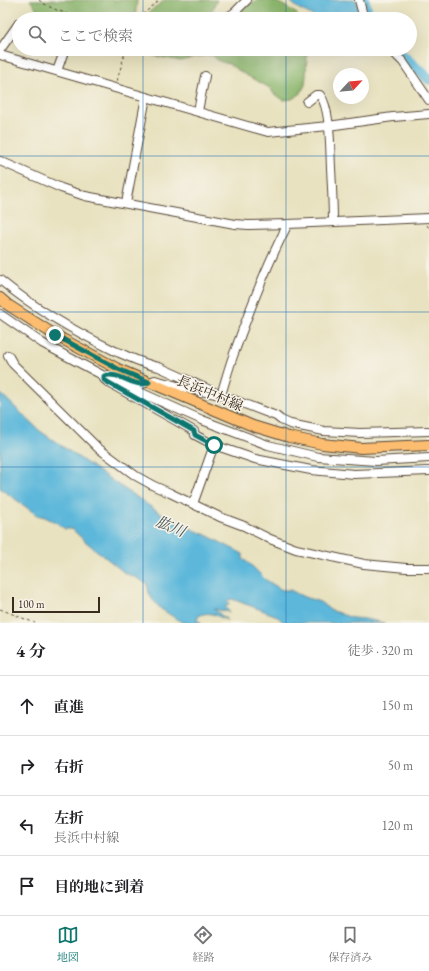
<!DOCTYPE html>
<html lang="ja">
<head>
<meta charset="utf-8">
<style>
  body { margin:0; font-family:"EB Garamond","Noto Serif JP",serif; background:#f6f6f6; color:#202124 }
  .compass { position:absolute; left:333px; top:68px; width:36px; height:36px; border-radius:50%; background:#fff; box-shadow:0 4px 16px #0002; rotate:64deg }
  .scale { position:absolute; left:12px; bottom:10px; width:88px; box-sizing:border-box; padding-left:4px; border:2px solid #3b2a1e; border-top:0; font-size:11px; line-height:14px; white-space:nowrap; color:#3b2a1e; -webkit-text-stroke:3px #f7f3e8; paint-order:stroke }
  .stop { position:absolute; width:12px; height:12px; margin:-9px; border:3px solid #0f766e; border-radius:50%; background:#fff }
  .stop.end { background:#0f766e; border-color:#fff; box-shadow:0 1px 4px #0008 }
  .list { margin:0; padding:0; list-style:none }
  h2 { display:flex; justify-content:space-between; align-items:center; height:52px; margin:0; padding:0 16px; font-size:17px }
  h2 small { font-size:13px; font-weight:400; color:#757577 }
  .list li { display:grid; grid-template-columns:26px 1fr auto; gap:12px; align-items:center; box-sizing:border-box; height:60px; padding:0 16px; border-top:1px solid #e0e0e0 }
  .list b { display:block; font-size:15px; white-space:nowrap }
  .list p { margin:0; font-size:13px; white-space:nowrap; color:#757577 }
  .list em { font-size:13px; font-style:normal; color:#757577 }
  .icon { flex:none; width:22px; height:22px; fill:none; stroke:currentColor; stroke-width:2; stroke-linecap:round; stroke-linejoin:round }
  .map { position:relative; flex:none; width:429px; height:623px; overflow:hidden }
  .search { position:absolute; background:#fff; box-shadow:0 4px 16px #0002; left:12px; right:12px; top:12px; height:44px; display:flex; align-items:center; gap:10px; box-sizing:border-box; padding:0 14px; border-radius:22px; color:#757577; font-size:15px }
  .sheet { height:292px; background:#fff }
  nav { display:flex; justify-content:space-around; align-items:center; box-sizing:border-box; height:56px; border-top:1px solid #e0e0e0; background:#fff; font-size:11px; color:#757577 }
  nav a { display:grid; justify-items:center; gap:2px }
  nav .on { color:#0f766e }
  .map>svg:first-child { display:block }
  .forest { fill:#8ab56c; stroke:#627045 }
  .water { fill:#5cb7da; stroke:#4c707c }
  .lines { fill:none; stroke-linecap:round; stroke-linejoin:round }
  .river { stroke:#5cb7da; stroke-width:11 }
  .minor-casing { stroke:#554636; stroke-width:10 }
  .major-casing { stroke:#554636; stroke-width:12 }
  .path { stroke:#554636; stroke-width:1; stroke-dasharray:3 3; stroke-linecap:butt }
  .minor { stroke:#fff; stroke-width:8 }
  .major { stroke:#fcbd6f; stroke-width:10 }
  .route { stroke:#0f766e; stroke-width:5 }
  .grid { fill:none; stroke:#1f6fb2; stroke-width:1; stroke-opacity:0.55 }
  .labels { text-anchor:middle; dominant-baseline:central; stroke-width:3; stroke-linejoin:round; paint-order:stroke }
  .street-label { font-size:14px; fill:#3b2a1e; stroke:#f7f3e8 }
  .water-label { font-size:15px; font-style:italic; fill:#455456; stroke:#f7f3e8 }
</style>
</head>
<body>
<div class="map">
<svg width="429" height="623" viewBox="0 0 429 623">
  <rect width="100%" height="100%" fill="#f7f3e8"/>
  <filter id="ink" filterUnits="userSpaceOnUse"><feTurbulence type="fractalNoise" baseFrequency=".025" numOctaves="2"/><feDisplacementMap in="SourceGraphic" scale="8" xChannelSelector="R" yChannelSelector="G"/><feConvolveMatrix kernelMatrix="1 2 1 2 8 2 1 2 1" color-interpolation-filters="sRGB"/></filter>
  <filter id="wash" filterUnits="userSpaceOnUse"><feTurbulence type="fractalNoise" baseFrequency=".012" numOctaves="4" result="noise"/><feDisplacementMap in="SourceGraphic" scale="16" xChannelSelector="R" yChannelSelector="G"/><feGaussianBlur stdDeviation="0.9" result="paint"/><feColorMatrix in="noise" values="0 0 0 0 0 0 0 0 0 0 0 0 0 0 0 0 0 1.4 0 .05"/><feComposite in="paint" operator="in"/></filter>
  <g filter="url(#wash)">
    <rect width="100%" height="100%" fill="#e8e2c0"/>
    <path class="forest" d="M30 0H137V1L135 19H59L38 11Z
      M165 0H217L208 19H140Z
      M259 0C277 0 282 4 297 14V19H229L245 6Z
      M134 49H306L307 54 306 76 305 85 300 94 292 99 284 100 274 94 270 88 246 75 229 64 219 61 212 55 195 57 181 61 155 56Z"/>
    <path class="water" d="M290 0H356L362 19H316C309 11 296 11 290 0Z
      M0 393 40 431 120 486 169 519 206 535 243 554V559L252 566 266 580 282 590H290L304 597 320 602 330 610 352 618 365 619 384 623H285L275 615 232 599 228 600 227 602 230 604 225 607 229 612 214 609 227 620C215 615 208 610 197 617V620L202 623H183L161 609 152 599 149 593 147 584 137 578 125 573 86 542 72 529H65L57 523 45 517 37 515 0 488Z"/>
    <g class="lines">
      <path class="river" d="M364 0 369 19
        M395 49 429 79"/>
    </g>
  </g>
  <g filter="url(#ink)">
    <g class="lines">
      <defs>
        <path id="minor" d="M359 0 364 19
          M225 19 235 12 247 0
          M390 49 403 62 429 100
          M0 50 19 23
          M0 55 268 132 328 126 393 117 429 114
          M57 71 65 49
          M307 102 316 95H320C331 109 330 150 331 168 332 186 333 204 333 222
          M198 111 205 76
          M0 161 61 188 85 196 235 224 248 225 288 224 429 218
          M126 203 146 97
          M288 224C267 264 251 306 236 348 230 363 226 379 221 395L211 393 189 389 155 380 142 384 117 376 108 375 104 376V379L109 383 187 427 194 431 195 435 214 445 255 459 311 470 354 474 429 471
          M0 280C34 308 76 332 115 351 130 357 143 364 159 367L221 395 276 416 281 420 290 424 324 431 360 433 429 431
          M0 314 42 343 104 376 202 420 268 445 318 457 376 461 429 458
          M8 355 13 364 98 448 136 476 154 486 170 493 220 517 244 526 270 539 296 549 364 564 406 568H429
          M193 504 214 445"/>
        <path id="major" d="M0 298 8 305 55 335 118 369 215 410 253 426 289 437 322 444 361 448 429 445"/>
      </defs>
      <use href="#minor" class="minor-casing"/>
      <use href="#major" class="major-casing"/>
      <path class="path" d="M39 0C51 10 67 13 82 19
        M138 19 159 0
        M117 81 126 49
        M427 225 429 228
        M0 609 35 623"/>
      <use href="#minor" class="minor"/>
      <use href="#major" class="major"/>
    </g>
  </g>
  <g class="lines" filter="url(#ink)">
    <path class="route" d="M55 335 118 369 149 382C147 383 145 384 142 384 131 385 117 371 104 376V380L109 383 187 427 194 431 195 435 214 445"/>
  </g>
  <path class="grid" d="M143 0V19M286 0V19M143 49V623M286 49V623M0 156H429M0 312H429M0 467H429"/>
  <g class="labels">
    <g class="street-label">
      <text transform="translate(210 393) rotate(23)">長浜中村線</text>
    </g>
    <g class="water-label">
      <text transform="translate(171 526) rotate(23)">肱川</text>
    </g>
  </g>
</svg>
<svg class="compass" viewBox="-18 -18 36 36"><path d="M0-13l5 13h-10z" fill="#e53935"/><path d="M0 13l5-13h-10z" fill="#757577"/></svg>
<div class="scale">100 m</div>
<div class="stop" style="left:214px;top:445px"></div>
<div class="stop end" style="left:55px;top:335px"></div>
<div class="search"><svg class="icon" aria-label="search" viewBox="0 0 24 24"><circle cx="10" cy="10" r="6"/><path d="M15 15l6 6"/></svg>ここで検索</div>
</div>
<section class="sheet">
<h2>4 分<small>徒歩 · 320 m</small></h2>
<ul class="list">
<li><svg class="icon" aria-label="ahead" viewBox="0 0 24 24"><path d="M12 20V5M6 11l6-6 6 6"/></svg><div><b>直進</b></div><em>150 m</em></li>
<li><svg class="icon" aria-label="right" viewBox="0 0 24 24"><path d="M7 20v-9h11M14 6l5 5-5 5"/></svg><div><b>右折</b></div><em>50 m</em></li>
<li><svg class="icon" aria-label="left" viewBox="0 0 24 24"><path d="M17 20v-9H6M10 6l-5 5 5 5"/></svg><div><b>左折</b><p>長浜中村線</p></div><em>120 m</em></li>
<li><svg class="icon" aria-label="arrive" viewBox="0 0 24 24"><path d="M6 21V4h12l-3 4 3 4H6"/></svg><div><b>目的地に到着</b></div></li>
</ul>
</section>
<nav>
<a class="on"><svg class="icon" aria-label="map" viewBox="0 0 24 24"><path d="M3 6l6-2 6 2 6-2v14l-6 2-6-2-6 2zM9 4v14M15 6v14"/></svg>地図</a>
<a><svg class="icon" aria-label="directions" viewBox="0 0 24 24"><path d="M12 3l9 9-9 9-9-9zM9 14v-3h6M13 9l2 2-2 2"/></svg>経路</a>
<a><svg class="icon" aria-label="saved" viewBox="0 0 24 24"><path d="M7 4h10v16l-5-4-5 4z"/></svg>保存済み</a>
</nav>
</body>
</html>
